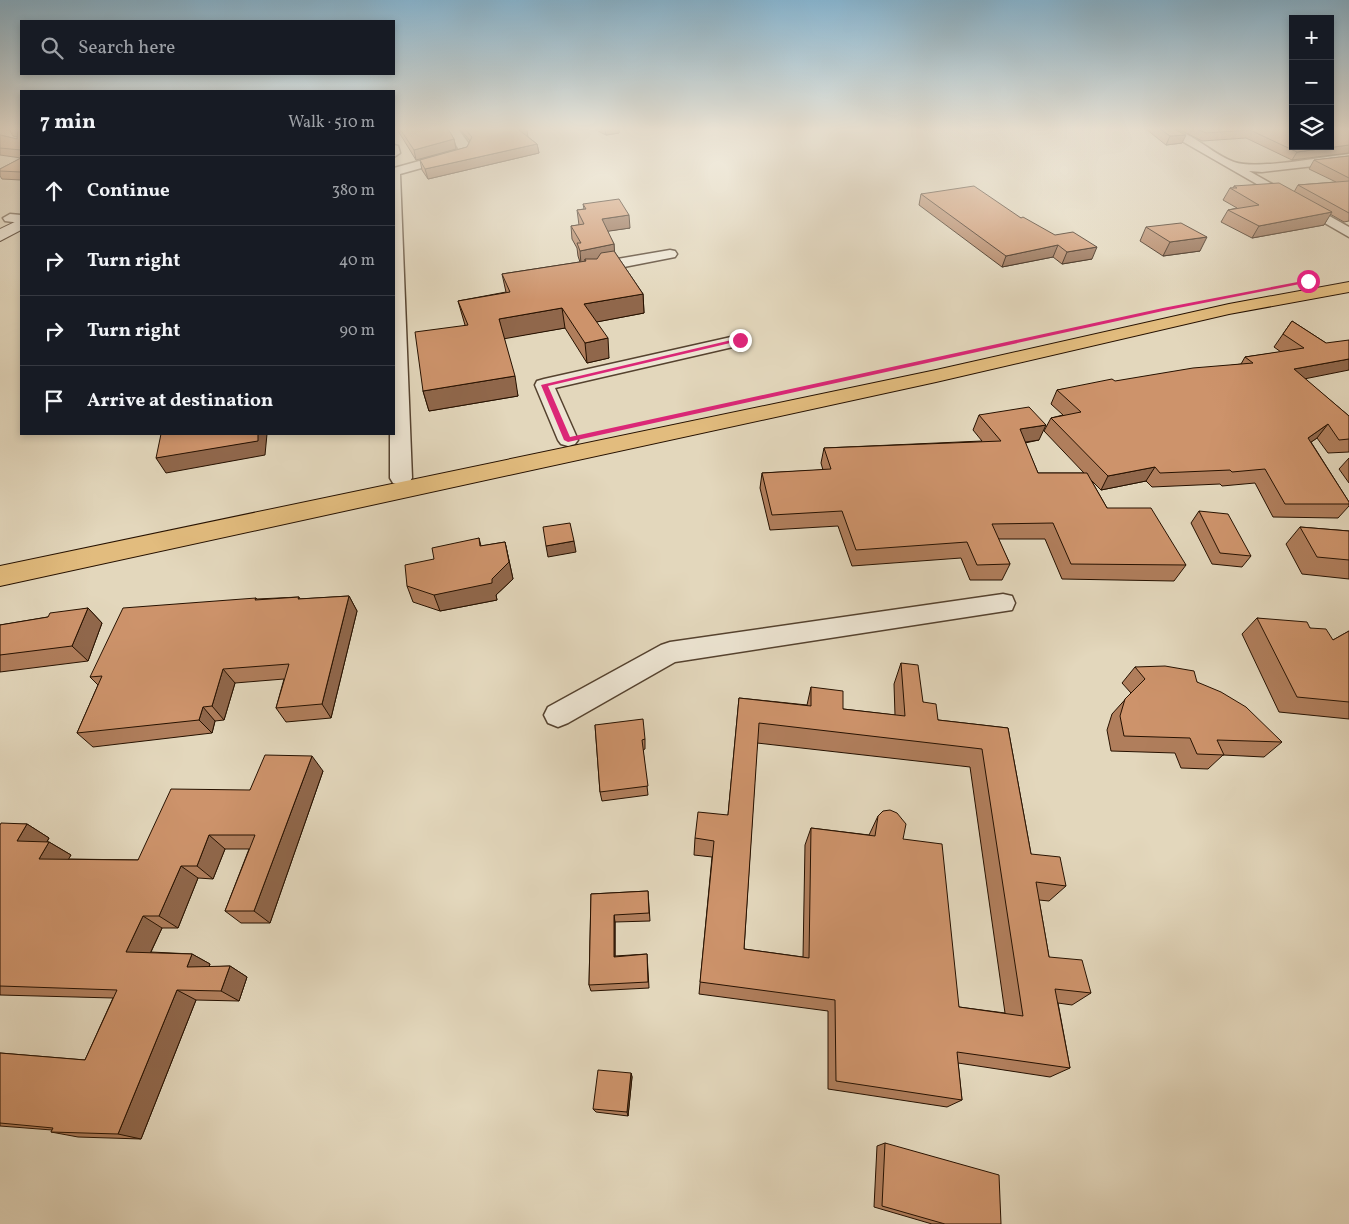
<!DOCTYPE html>
<html lang="en">
<head>
<meta charset="utf-8">
<style>
  body { margin:0; font-family:Vollkorn,serif; background:#20242c; color:#f1f3f6 }
  .controls { position:absolute; right:15px; top:15px; display:grid; overflow:hidden; border-radius:0px; box-shadow:0 2px 8px #0003 }
  .controls button { width:45px; height:45px; display:grid; place-items:center; padding:0; border:0; border-bottom:1px solid #363941; background:#171b24; color:#f1f3f6; font:25px sans-serif }
  .stop { position:absolute; width:15px; height:15px; margin:-11px; border:4px solid #db2777; border-radius:50%; background:#fff }
  .stop.end { background:#db2777; border-color:#fff; box-shadow:0 1px 5px #0008 }
  .list { margin:0; padding:0; list-style:none }
  h2 { display:flex; justify-content:space-between; align-items:center; height:65px; margin:0; padding:0 20px; font-size:21px }
  h2 small { font-size:16px; font-weight:400; color:#9ea1a6 }
  .list li { display:grid; grid-template-columns:32px 1fr auto; gap:15px; align-items:center; box-sizing:border-box; height:70px; padding:0 20px; border-top:1px solid #363941 }
  .list b { display:block; font-size:19px; white-space:nowrap }
  .list em { font-size:16px; font-style:normal; color:#9ea1a6 }
  .icon { flex:none; width:28px; height:28px; fill:none; stroke:currentColor; stroke-width:2; stroke-linecap:round; stroke-linejoin:round }
  .map { position:relative; flex:none; width:1349px; height:1224px; overflow:hidden }
  .search { position:absolute; background:#171b24; box-shadow:0 2px 8px #0003; left:20px; top:20px; width:375px; height:55px; display:flex; align-items:center; gap:12px; box-sizing:border-box; padding:0 18px; border-radius:0px; color:#9ea1a6; font-size:19px }
  .panel { position:absolute; background:#171b24; box-shadow:0 2px 8px #0003; left:20px; top:90px; width:375px; height:345px; border-radius:0px }
  .map>svg:first-child { display:block }
  .lines { fill:none; stroke-linecap:round; stroke-linejoin:round }
  .street-casing { stroke:#55422f; stroke-width:3 }
  .secondary-casing { stroke:#261100; stroke-width:2 }
  .primary-casing { stroke:#261100; stroke-width:2 }
  .street { fill:#ede5d3; fill-rule:evenodd }
  .secondary { fill:#ede5d3; fill-rule:evenodd }
  .primary { fill:#e2bc7e; fill-rule:evenodd }
  .wall { fill:#b07e5c; stroke:#261100; fill-rule:evenodd }
  .shaded-wall { fill:#90674b; stroke:#261100 }
  .building { fill:#cd936b; stroke:#261100; fill-rule:evenodd }
  .route { fill:#db2777 }
</style>
</head>
<body>
<div class="map">
<svg width="1349" height="1224" viewBox="0 0 1349 1224">
  <rect width="100%" height="100%" fill="#e3d7bc"/>
  <filter id="stains"><feTurbulence type="fractalNoise" baseFrequency=".004" numOctaves="4"/><feColorMatrix values="0 0 0 0 .2 0 0 0 0 .09 0 0 0 0 .02 0 0 0 .5 -.17"/></filter>
  <radialGradient id="worn" r=".72"><stop offset=".6" stop-color="#630" stop-opacity="0"/><stop offset="1" stop-color="#630" stop-opacity=".3"/></radialGradient>
  <g class="lines">
    <defs>
      <path id="street" d="M447 129H458L472 148 468 155 400 174 412 478 409 483 401 485 393 483 390 478V434H394V168L459 150Z
        M1161 129C1188 126 1210 154 1234 162 1256 170 1322 157 1349 154V162L1262 172 1249 171 1349 227V237Z
        M394 145 398 146 400 153 394 157Z
        M10 214 21 215V223L5 221 3 218Z
        M670 250 675 251 677 254 675 257 588 274 583 272 580 269 583 266 588 264Z
        M740 335 746 336 749 340 746 344 555 388 578 440 575 444 568 446 561 444 558 440 535 385 537 381 544 379Z
        M1003 594 1012 596 1015 603 1012 610 675 662 568 723 558 727 548 723 544 715 548 707 661 645 670 642Z"/>
      <path id="secondary" d="M21 219V230L0 241V229Z"/>
      <path id="primary" d="M1349 282V292L1229 314 936 382 0 586V566L936 370 1229 304Z"/>
    </defs>
    <use href="#street" class="street-casing"/>
    <use href="#secondary" class="secondary-casing"/>
    <use href="#primary" class="primary-casing"/>
    <use href="#street" class="street"/>
    <use href="#secondary" class="secondary"/>
    <use href="#primary" class="primary"/>
  </g>
  <path class="wall" d="M9 129H21V158L0 155V135L17 139 18 137 13 136Z
    M397 129H448L454 139 456 149 416 160Z
    M460 129H526L528 137 537 144 539 153 428 179 422 170 420 160 467 147 470 141Z
    M594 129H619V133L606 135Z
    M1146 129H1293L1330 146 1292 160 1246 138 1202 141 1181 130 1175 129 1182 143 1166 145Z
    M1349 156V221L1344 222 1330 214 1324 225 1252 238 1221 222 1228 210 1237 208 1223 200 1230 188H1233L1234 186 1294 192 1298 185 1336 182 1309 169 1314 160Z
    M21 158V180L2 179 0 176V169Z
    M921 194 1021 218 1092 259 1062 264 1053 257 1002 267 919 205Z
    M583 204 630 228 607 231 614 244V251L643 294 644 313 596 322 609 358 587 363 565 328 504 338 518 396 429 411 423 391 465 325 458 301 506 292 502 274 580 262 578 256 577 248 572 239 571 226 579 225 577 210 584 209Z
    M1146 227 1200 251 1163 256 1140 241Z
    M1292 321 1326 343 1305 379 1349 416V452L1328 453 1317 438 1311 442 1349 502V506L1338 518 1273 517 1255 483 1222 486 1220 484 1152 487 1146 481 1101 490 1091 480 1107 508 1186 565 1174 581 1062 579 1045 539H998L1010 564 1002 580H970L961 558 852 566 838 526 770 530 760 488 762 473 823 470 821 463 824 448 982 441 973 430 979 415 1039 440 1025 443 1038 473H1084L1044 431 1051 418 1063 415 1051 404 1057 390 1241 364 1245 357 1281 352 1274 347Z
    M1349 458V483L1339 469Z
    M1199 511 1251 556 1242 567 1212 564 1191 523Z
    M1300 527 1349 531V579L1302 574 1286 544Z
    M479 538 481 546 505 542 513 579 496 595 497 600 440 611 413 602 407 586 434 559Z
    M349 596 357 611 331 718 286 722 276 708 284 679 235 683 224 720 215 721 212 733 93 747 77 733 98 685 90 677 256 598 257 599 299 597 300 599Z
    M88 608 102 623 88 661 0 672V625L48 617Z
    M1257 618 1310 628 1333 640 1349 631V719L1279 712 1242 634Z
    M901 663 923 702 938 720 1008 728 1031 854 1066 886 1049 901 1039 900 1049 957 1091 993 1072 1005 1058 1003 1070 1068 1050 1077 958 1063 962 1100 947 1107 828 1089V1011L699 994 712 857 694 855 695 838 728 815 739 698 807 705 811 687 843 709 895 715 894 684ZM757 743 970 767 1005 1013 959 1007 903 839 878 816 870 833 869 835 811 828 805 845 803 957 744 949Z
    M1135 667 1197 682 1282 742 1264 757 1223 755 1208 769 1181 768 1175 753 1111 751 1107 730 1112 714 1131 693 1122 683Z
    M595 725 645 739V749L643 750 648 795 602 801 600 792Z
    M323 771 270 923H241L225 911 249 849H225L213 879 198 878 178 928H162L151 952 192 954 210 964 209 967 230 966 247 977 239 1001 196 1000 141 1139 78 1137 51 1132 52 1130 0 1126V1053L85 1060 113 998 0 995V825L27 824 49 838 47 842H49L71 855 68 859 138 860 250 790Z
    M648 891 650 921 615 922V956L647 954 649 988 591 991 589 985 591 894Z
    M631 1073 632 1077 628 1116 596 1112 593 1109Z
    M885 1143 1001 1224H932L874 1207 877 1146Z"/>
  <path class="shaded-wall" d="M527 129 528 139 519 130Z
    M605 129H619V133L606 135Z
    M1186 135 1182 143 1166 145 1170 136Z
    M454 139 456 149 416 160 414 150Z
    M537 144 539 153 428 179 425 169Z
    M1349 145V153L1292 160 1297 152Z
    M1332 212 1324 225 1252 238 1259 226Z
    M629 215 630 228 603 232 602 219Z
    M1207 237 1200 251 1163 256 1170 242Z
    M614 244 615 257 586 263 585 259V263L581 264 580 251Z
    M1058 245 1053 257 1002 267 1006 256Z
    M1097 247 1092 259 1062 264 1067 252Z
    M643 294 644 313 586 324 584 304Z
    M562 308 565 328 503 339 499 319Z
    M608 338 609 358 587 363 585 343Z
    M1349 359V370L1284 383 1294 369Z
    M515 376 518 396 429 411 423 391Z
    M1328 424 1317 438 1297 452 1308 438Z
    M1046 425 1039 440 1013 444 1020 429Z
    M258 434H267L265 455 166 473 156 458Z
    M1155 467 1146 481 1101 490 1108 476Z
    M574 541 576 552 548 557 546 546Z
    M505 542 513 579 496 595 497 600 440 611 434 595 492 579Z
    M349 596 357 611 331 718 322 704Z
    M88 608 102 623 88 661 72 646Z
    M223 669 235 683 224 720 212 706Z
    M203 707 215 721 212 733 199 720Z
    M312 756 323 771 270 923 254 911Z
    M27 824 49 838 39 855 17 841Z
    M209 835 225 849 213 879 197 866Z
    M49 842 71 855 61 872 39 859Z
    M181 866 198 878 178 928 159 916Z
    M614 915 615 922V963L614 957Z
    M143 916 162 928 146 962 126 952Z
    M192 954 210 964 205 977 187 967Z
    M230 966 247 977 239 1001 221 991Z
    M177 990 196 1000 141 1139 118 1134Z
    M631 1073 632 1077 628 1116 627 1112Z"/>
  <path class="building" d="M12 129H21V150L0 148V135L17 139 18 130Z
    M400 129H448L454 139 414 150Z
    M465 129H527L519 130 537 144 425 169 420 160 467 147 472 137Z
    M1160 129H1174L1186 135 1170 136Z
    M1197 129H1293V146H1330V129H1349V145L1297 152 1250 130 1206 133Z
    M1349 156V178L1314 160Z
    M21 158V172L0 171V169Z
    M1349 181V213L1298 185Z
    M1279 183 1332 212 1259 226 1228 210 1259 205 1230 188H1237L1234 186Z
    M974 186 1021 218 1023 217 1055 235 1073 232 1097 247 1067 252 1058 245 1006 256 921 194Z
    M619 199 629 215 602 219 614 244 580 251 577 243H581L571 226 584 224 577 210 586 209 583 204Z
    M1181 223 1207 237 1170 242 1146 227Z
    M614 251 643 294 584 304 608 338 585 343 562 308 499 319 515 376 423 391 415 332 468 325 458 301 510 292 502 274 586 261 585 259H597L601 253Z
    M1292 321 1326 343 1349 340V359L1294 369 1349 416V439L1339 440 1328 424 1308 438 1349 502V504H1285L1265 469 1232 472 1230 470 1160 473 1155 467 1108 476 1051 418 1081 412 1057 390 1112 379 1115 381 1193 368 1253 363 1245 357 1304 348 1283 334Z
    M1029 407 1046 425 1020 429 1038 473H1087L1107 508H1151L1186 565 1071 564 1053 523 992 524 1010 564 977 565 967 542 856 550 842 511 772 515 762 473 831 469 824 448 1001 441 979 415Z
    M161 434H258V441L156 458Z
    M1199 511 1228 514 1251 556 1220 553Z
    M570 523 574 541 546 546 543 527Z
    M1300 527 1349 531V560L1317 557Z
    M479 538 480 546 505 542 509 562 492 579V583L434 595 407 586 405 565 434 559 432 548Z
    M349 596 322 704 276 708 289 664 223 669 212 706 203 707 199 720 77 733 102 676 90 677 123 608 256 598 255 600 299 597 298 599Z
    M88 608 72 646 0 655V625L48 617 50 613Z
    M1257 618 1307 622 1310 628 1326 629 1333 640 1349 631V702L1297 697Z
    M901 663 918 665 923 702 936 704 938 720 1008 728 1031 854 1060 857 1066 886 1036 882 1049 957 1082 960 1091 993 1055 989 1070 1068 957 1052 962 1100 836 1081 835 1000 700 982 714 841 695 838 698 812 728 815 739 698 811 706V687L843 691V709L905 716ZM759 723 982 749 1023 1016 959 1007 942 844 903 839 906 824 897 813 890 810 883 811 878 816 875 836 811 828 809 958 744 949Z
    M1165 666 1194 671 1197 682 1221 692 1246 707 1282 742 1217 740 1224 755 1197 754 1190 738 1124 736 1120 716 1125 699 1145 679 1135 667Z
    M643 719 645 739 642 740 648 786 600 792 595 725Z
    M265 755 312 756 254 911H225L255 835H209L197 866H181L159 916H143L126 952 192 954 187 967 230 966 221 991 177 990 118 1134 51 1132 53 1128 0 1123V1053L85 1060 117 990 0 986V825L1 823 27 824 17 841 49 842 39 859 138 860 171 789 250 790Z
    M648 891 649 913 614 915V957L647 954 648 982 589 985 591 894Z
    M598 1070 631 1073 627 1112 593 1109Z
    M885 1143 999 1175 1001 1224H945L882 1206Z"/>
  <linearGradient id="sky" x2="0" y2="1"><stop stop-color="#87b6d2"/><stop offset="0.43" stop-color="#f2ede1"/><stop offset="1" stop-color="#f2ede1" stop-opacity="0"/></linearGradient>
  <rect width="1349" height="300" fill="url(#sky)"/>
  <path class="route" d="M1308 280 1310 282 1163 311 568 442 564 440 541 385 740 338 743 340 548 386 570 437 1163 308Z"/>
  <rect width="100%" height="100%" filter="url(#stains)"/>
  <rect width="100%" height="100%" fill="url(#worn)"/>
</svg>
<div class="controls">
<button>+</button>
<button>−</button>
<button><svg class="icon" aria-label="layers" viewBox="0 0 24 24"><path d="M12 4l9 5-9 5-9-5zM3 14l9 5 9-5"/></svg></button>
</div>
<div class="stop" style="left:1308px;top:281px"></div>
<div class="stop end" style="left:740px;top:340px"></div>
<div class="search"><svg class="icon" aria-label="search" viewBox="0 0 24 24"><circle cx="10" cy="10" r="6"/><path d="M15 15l6 6"/></svg>Search here</div>
<section class="panel">
<h2>7 min<small>Walk · 510 m</small></h2>
<ul class="list">
<li><svg class="icon" aria-label="ahead" viewBox="0 0 24 24"><path d="M12 20V5M6 11l6-6 6 6"/></svg><div><b>Continue</b></div><em>380 m</em></li>
<li><svg class="icon" aria-label="right" viewBox="0 0 24 24"><path d="M7 20v-9h11M14 6l5 5-5 5"/></svg><div><b>Turn right</b></div><em>40 m</em></li>
<li><svg class="icon" aria-label="right" viewBox="0 0 24 24"><path d="M7 20v-9h11M14 6l5 5-5 5"/></svg><div><b>Turn right</b></div><em>90 m</em></li>
<li><svg class="icon" aria-label="arrive" viewBox="0 0 24 24"><path d="M6 21V4h12l-3 4 3 4H6"/></svg><div><b>Arrive at destination</b></div></li>
</ul>
</section>
</div>
</body>
</html>
